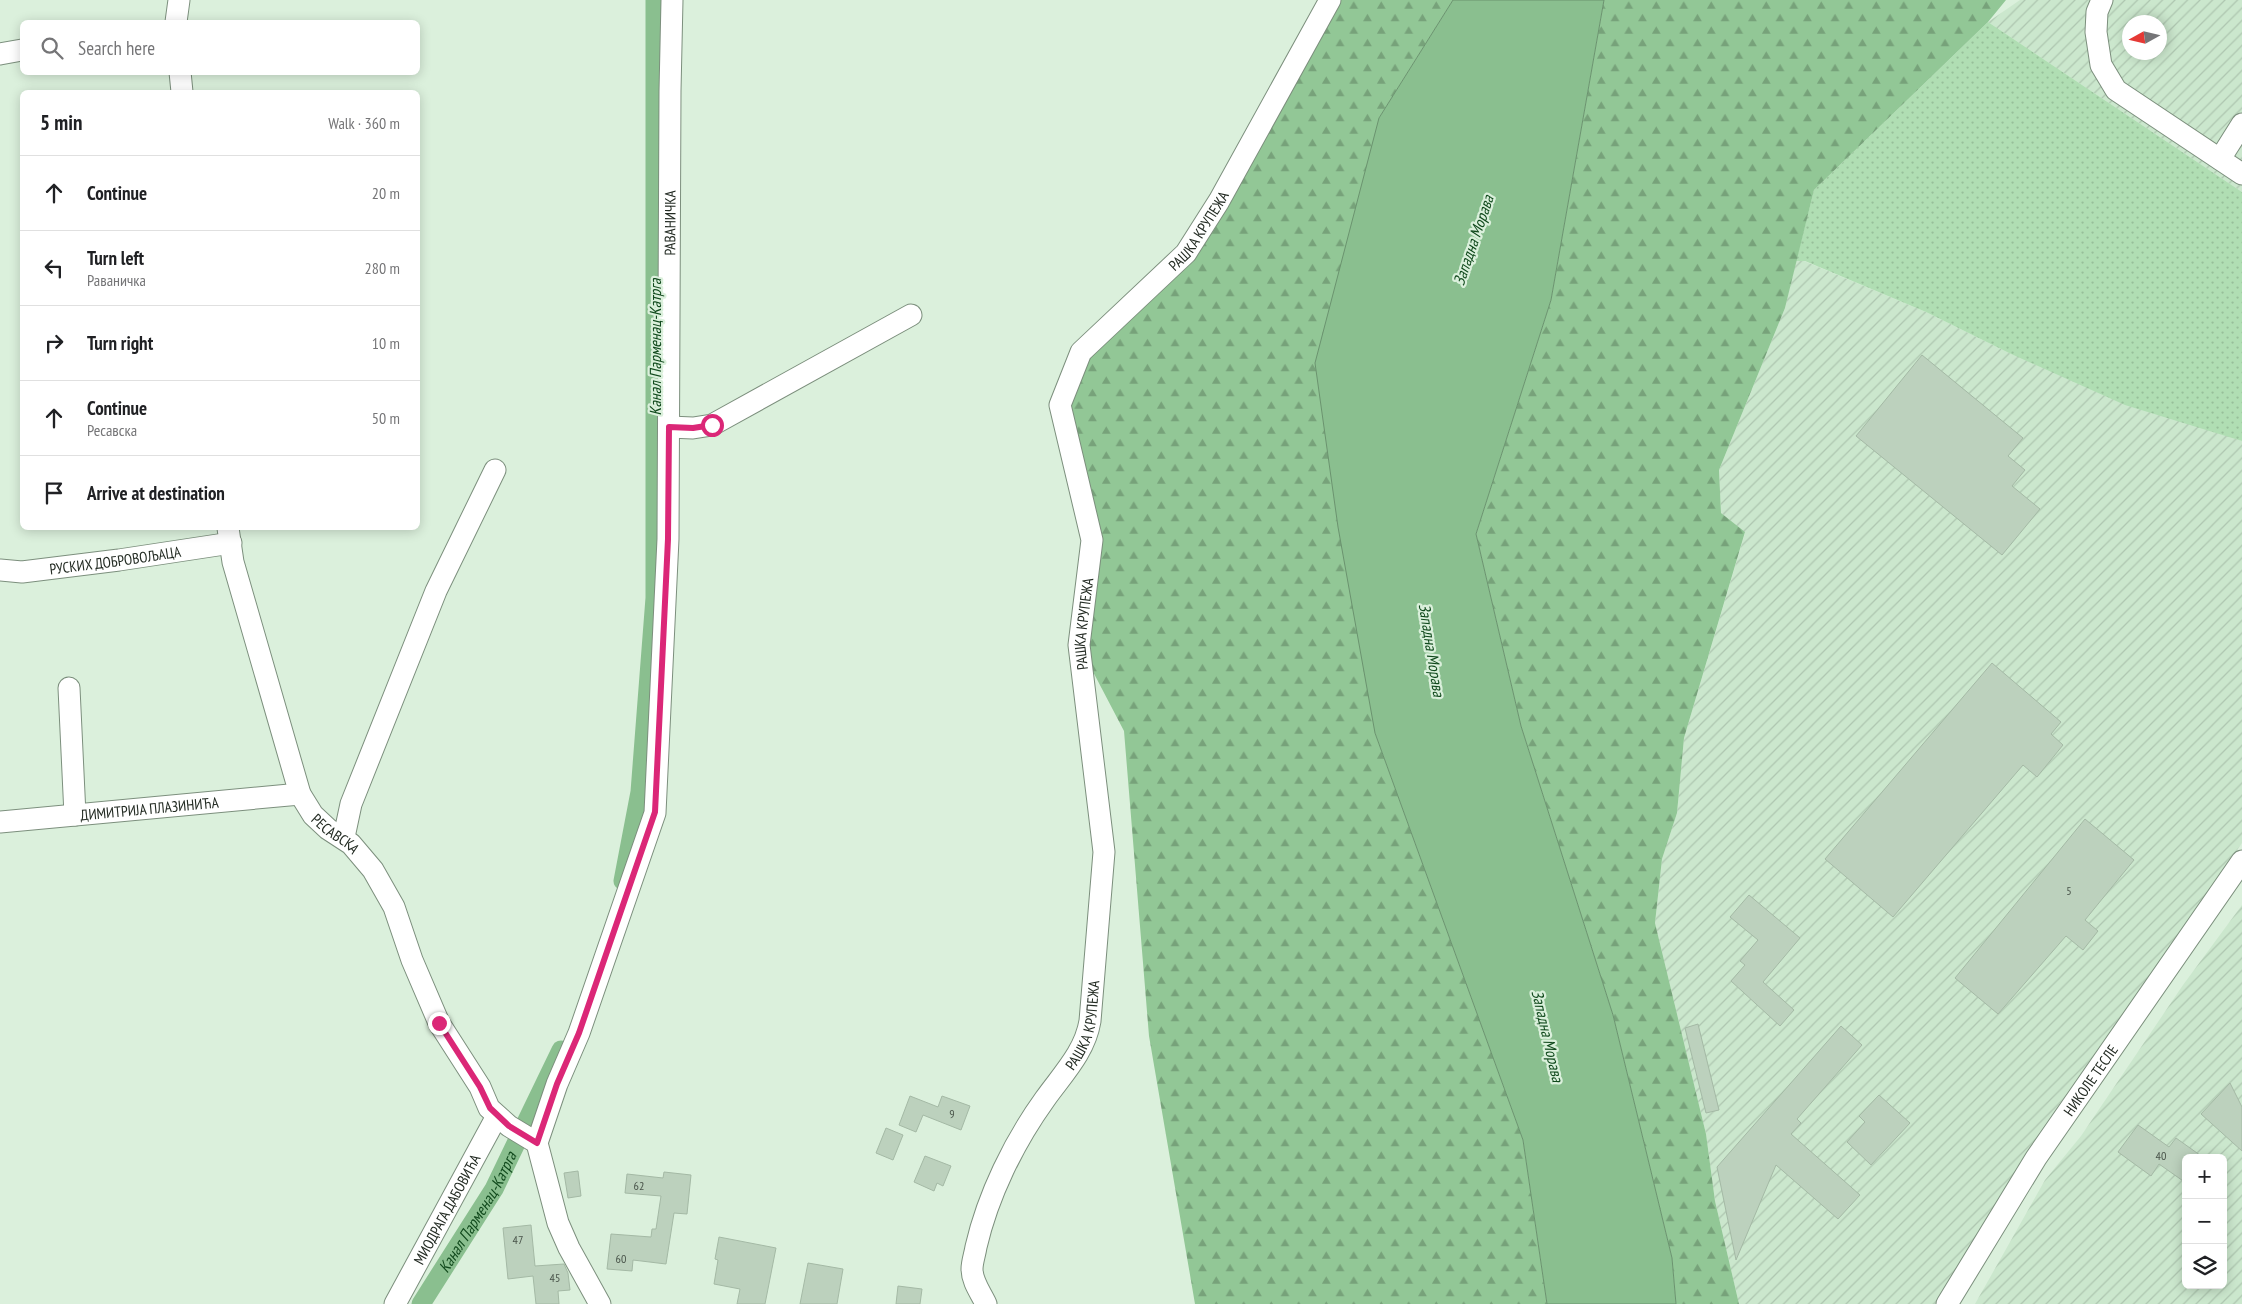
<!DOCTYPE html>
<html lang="en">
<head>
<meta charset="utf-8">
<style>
  body { margin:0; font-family:"PT Sans Narrow",sans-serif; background:#f6f6f6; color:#202124 }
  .controls { position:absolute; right:15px; bottom:15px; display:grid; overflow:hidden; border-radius:8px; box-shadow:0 2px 12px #0003 }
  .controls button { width:45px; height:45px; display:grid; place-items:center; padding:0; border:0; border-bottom:1px solid #e0e0e0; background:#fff; color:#202124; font:25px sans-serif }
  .compass { position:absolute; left:2122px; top:15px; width:45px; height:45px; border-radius:50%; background:#fff; box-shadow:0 2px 12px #0003; rotate:262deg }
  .stop { position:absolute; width:15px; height:15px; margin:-11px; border:4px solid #db2777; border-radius:50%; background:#fff }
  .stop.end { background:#db2777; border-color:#fff; box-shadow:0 1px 5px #0008 }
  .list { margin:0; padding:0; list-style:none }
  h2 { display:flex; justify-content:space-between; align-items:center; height:65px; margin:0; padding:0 20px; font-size:21px }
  h2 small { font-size:16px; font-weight:400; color:#757577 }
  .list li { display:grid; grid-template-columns:32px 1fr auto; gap:15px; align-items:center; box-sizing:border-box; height:75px; padding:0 20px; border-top:1px solid #e0e0e0 }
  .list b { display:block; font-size:19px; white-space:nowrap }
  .list p { margin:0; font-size:16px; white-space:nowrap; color:#757577 }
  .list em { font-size:16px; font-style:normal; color:#757577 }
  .icon { flex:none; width:28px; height:28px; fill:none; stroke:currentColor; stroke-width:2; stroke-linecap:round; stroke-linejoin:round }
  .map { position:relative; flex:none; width:2242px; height:1304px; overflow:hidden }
  .search { position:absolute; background:#fff; box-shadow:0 2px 12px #0003; left:20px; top:20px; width:400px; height:55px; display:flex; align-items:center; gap:12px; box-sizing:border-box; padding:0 18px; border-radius:8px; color:#757577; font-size:19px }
  .panel { position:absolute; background:#fff; box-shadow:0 2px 12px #0003; left:20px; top:90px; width:400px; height:440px; border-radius:8px }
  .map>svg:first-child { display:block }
  .industrial { fill:url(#industrial-furrows); fill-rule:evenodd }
  .grass { fill:url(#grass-dots) }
  .forest { fill:url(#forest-firs) }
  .water { fill:#8abf8f; stroke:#6b936f }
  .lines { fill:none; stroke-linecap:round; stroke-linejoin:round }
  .canal { stroke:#8abf8f; stroke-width:19 }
  .building { fill:#bcd1bd; stroke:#a4b9a5 }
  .minor-casing { stroke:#7c8f7d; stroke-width:23 }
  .minor { stroke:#fff; stroke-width:21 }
  .route { stroke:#db2777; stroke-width:6 }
  .labels { text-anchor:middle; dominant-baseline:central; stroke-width:4.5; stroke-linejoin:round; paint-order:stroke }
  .number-label { font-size:12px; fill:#49544a }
  .street-label { font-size:15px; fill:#232b23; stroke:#dbf0dc }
  .water-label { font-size:16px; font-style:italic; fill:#10491c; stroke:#dbf0dc }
</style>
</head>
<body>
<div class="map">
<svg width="2242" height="1304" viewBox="0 0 2242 1304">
  <defs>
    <pattern id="industrial-furrows" width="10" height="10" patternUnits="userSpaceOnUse" patternTransform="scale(1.25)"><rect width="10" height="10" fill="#cbe7cd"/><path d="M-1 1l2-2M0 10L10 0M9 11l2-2" fill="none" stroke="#aec6b0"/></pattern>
    <pattern id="grass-dots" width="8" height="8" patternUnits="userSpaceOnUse" patternTransform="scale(1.25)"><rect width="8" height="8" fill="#b0deb3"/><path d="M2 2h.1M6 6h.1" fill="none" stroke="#97bf9a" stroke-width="1.8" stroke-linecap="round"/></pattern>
    <pattern id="forest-firs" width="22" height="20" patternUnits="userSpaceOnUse" patternTransform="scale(1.25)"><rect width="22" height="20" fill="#92c796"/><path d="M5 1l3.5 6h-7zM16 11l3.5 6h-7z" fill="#77a27a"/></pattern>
  </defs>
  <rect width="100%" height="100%" fill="#dbf0dc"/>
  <path class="industrial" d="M2020 0H2242V192L1988 22ZM2130 22H2160V52H2130Z
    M1796 261H1804L1926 312 2009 353 2242 441V843L2039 1133 1936 1304H1739L1715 1201 1706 1134 1655 923 1662 859 1677 813 1684 738 1745 533 1721 513 1719 470 1785 308Z
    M2242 905V1304H1975L2045 1180 2081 1136 2183 985ZM2186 1158H2223V1285H2186Z"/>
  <path class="grass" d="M1988 22 2242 192V441L2125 405 2009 353 1926 312 1805 261H1796L1814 190Z"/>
  <path class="forest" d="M1330 0H1453L1379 118 1375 733 1523 1140 1547 1304H1195L1149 1036 1124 731 1079 645 1092 540 1060 405 1081 352 1186 253Z
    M1604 0H2006L1988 22 1814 190 1785 308 1719 470 1721 513 1745 532 1684 738 1677 813 1662 859 1655 923 1706 1134 1715 1201 1739 1304H1676L1672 1258 1613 1015 1521 726 1476 534 1551 300Z"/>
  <path class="water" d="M1453 0H1604L1551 300 1476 534 1521 726 1613 1015 1672 1258 1676 1304H1547L1523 1140 1375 733 1338 527 1315 363 1379 118Z"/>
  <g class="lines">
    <g class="canal">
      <path d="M623 881 640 792 655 598V0"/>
      <path id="s1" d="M421 1304 494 1189 561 1050"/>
    </g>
  </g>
  <path class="building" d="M1922 355 2023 438 2008 456 2025 470 2012 486 2040 509 2002 555 1856 436Z
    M1992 663 2061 722 2051 734 2063 745 2037 777 2023 765 1893 917 1825 859Z
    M2085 819 2134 860 2085 920 2098 931 2083 950 2066 936 1998 1014 1955 978Z
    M1749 895 1800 938 1763 982 1794 1010 1780 1026 1731 981 1745 965 1740 961 1758 940 1730 917Z
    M1698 1024 1719 1110 1706 1113 1685 1028Z
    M1841 1026 1862 1045 1797 1119 1801 1123 1791 1134 1860 1195 1838 1219 1776 1165 1736 1260 1717 1167Z
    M2230 1083 2242 1107V1151L2201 1114Z
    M1879 1095 1910 1123 1871 1165 1847 1142 1865 1122 1859 1116Z
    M910 1096 938 1107 942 1096 970 1106 961 1130 923 1115 916 1132 899 1125Z
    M2138 1125 2169 1147 2176 1138 2204 1158H2186V1183L2159 1164 2151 1176 2118 1152Z
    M886 1128 903 1135 893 1160 876 1153Z
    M925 1156 951 1166 943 1186 937 1183 934 1191 914 1182Z
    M578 1171 581 1196 568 1198 564 1173Z
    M664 1172 691 1175 687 1214 674 1213 666 1264 633 1260 632 1271 607 1269 611 1234 651 1237 652 1229H656L661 1196 625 1193 627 1174 663 1178Z
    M531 1225 535 1266 564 1264 568 1273 570 1290 558 1291 559 1304H536L533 1276 508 1279 503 1228Z
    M719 1237 776 1248 765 1304H737L740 1289 714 1284 718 1260 715 1259Z
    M808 1263 843 1269 837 1304H800Z
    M898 1286 922 1289 920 1304H896Z"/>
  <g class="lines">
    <defs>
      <g id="minor">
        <path d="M2102 0 2097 12 2096 32 2101 65 2116 90 2242 174"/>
        <path d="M176 22 179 0"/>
        <path d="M0 54 22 50"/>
        <path d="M180 72 182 92"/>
        <path d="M2220 159 2242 124"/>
        <path d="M669 427 693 428 712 425 911 315"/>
        <path id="s2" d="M228 528 233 562 300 794 313 815 328 829 351 844 373 870 394 907 412 960 439 1023 480 1087 489 1108 509 1126 537 1143 558 1223 569 1248 600 1304"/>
        <path id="s3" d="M0 570 22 572 119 560 231 543"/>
        <path d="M69 688 75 815"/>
        <path id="s4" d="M0 822 300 794"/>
        <path d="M344 837 351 804 436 591 495 470"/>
        <path id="s5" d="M537 1143 557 1084 579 1033 655 813 668 539 670 91 672 0"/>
        <path id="s6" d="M395 1304 497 1116"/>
        <path id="s7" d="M986 1304C981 1293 972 1282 972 1269 972 1262 975 1254 976 1247 988 1195 1014 1142 1045 1099 1062 1075 1085 1052 1090 1021L1104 852 1079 645 1092 540 1060 405 1081 352 1186 253 1219 201 1330 0"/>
        <path id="s8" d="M1947 1304 2036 1158 2242 861"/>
      </g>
    </defs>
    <use href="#minor" class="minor-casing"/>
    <use href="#minor" class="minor"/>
  </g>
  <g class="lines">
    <path class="route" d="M439 1023 480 1087 490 1108 509 1126 537 1143 557 1084 579 1033 655 812 668 539 669 427 693 428 712 425"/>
  </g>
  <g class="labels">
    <g class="number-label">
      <text x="2069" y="890">5</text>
      <text x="952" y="1113">9</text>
      <text x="2161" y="1155">40</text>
      <text x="639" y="1185">62</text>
      <text x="518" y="1239">47</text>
      <text x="621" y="1258">60</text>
      <text x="555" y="1277">45</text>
    </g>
    <g class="street-label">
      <text stroke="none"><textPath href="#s5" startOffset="941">РАВАНИЧКА</textPath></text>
      <text stroke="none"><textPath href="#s7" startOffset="1165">РАШКА КРУПЕЖА</textPath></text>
      <text stroke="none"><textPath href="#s3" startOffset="116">РУСКИХ ДОБРОВОЉАЦА</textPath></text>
      <text stroke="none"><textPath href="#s7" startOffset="715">РАШКА КРУПЕЖА</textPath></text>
      <text stroke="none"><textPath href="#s4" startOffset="150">ДИМИТРИЈА ПЛАЗИНИЋА</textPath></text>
      <text stroke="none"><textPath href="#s2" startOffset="330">РЕСАВСКА</textPath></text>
      <text stroke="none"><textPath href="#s7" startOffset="310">РАШКА КРУПЕЖА</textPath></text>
      <text stroke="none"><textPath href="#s8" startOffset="266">НИКОЛЕ ТЕСЛЕ</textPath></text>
      <text stroke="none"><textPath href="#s6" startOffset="108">МИОДРАГА ДАБОВИЋА</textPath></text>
    </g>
    <g class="water-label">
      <text transform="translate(1473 240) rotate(-71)">Западна Морава</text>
      <text transform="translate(655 347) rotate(-90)">Канал Парменац-Катрга</text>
      <text transform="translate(1432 650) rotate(81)">Западна Морава</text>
      <text transform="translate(1548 1036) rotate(77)">Западна Морава</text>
      <text stroke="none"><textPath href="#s1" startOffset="108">Канал Парменац-Катрга</textPath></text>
    </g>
  </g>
</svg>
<div class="controls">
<button>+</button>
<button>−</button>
<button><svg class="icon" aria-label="layers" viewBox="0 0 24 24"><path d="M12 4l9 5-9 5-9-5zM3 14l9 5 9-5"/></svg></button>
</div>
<svg class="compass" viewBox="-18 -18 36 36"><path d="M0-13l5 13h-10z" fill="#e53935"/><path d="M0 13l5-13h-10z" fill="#757577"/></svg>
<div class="stop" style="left:712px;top:425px"></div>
<div class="stop end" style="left:439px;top:1023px"></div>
<div class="search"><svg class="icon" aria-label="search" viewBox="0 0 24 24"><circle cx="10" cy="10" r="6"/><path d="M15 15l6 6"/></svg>Search here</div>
<section class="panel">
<h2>5 min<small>Walk · 360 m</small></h2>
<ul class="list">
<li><svg class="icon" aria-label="ahead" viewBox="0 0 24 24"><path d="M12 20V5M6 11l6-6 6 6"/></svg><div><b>Continue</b></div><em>20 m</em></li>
<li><svg class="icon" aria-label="left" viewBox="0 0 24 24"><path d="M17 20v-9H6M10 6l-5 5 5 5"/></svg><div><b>Turn left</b><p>Раваничка</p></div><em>280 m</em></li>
<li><svg class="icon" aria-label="right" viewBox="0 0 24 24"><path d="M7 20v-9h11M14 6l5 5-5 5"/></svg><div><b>Turn right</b></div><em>10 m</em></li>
<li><svg class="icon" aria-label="ahead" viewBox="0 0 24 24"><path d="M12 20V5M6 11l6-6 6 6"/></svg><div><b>Continue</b><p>Ресавска</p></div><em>50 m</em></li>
<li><svg class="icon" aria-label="arrive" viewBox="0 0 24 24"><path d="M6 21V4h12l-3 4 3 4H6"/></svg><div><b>Arrive at destination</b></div></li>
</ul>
</section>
</div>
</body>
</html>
